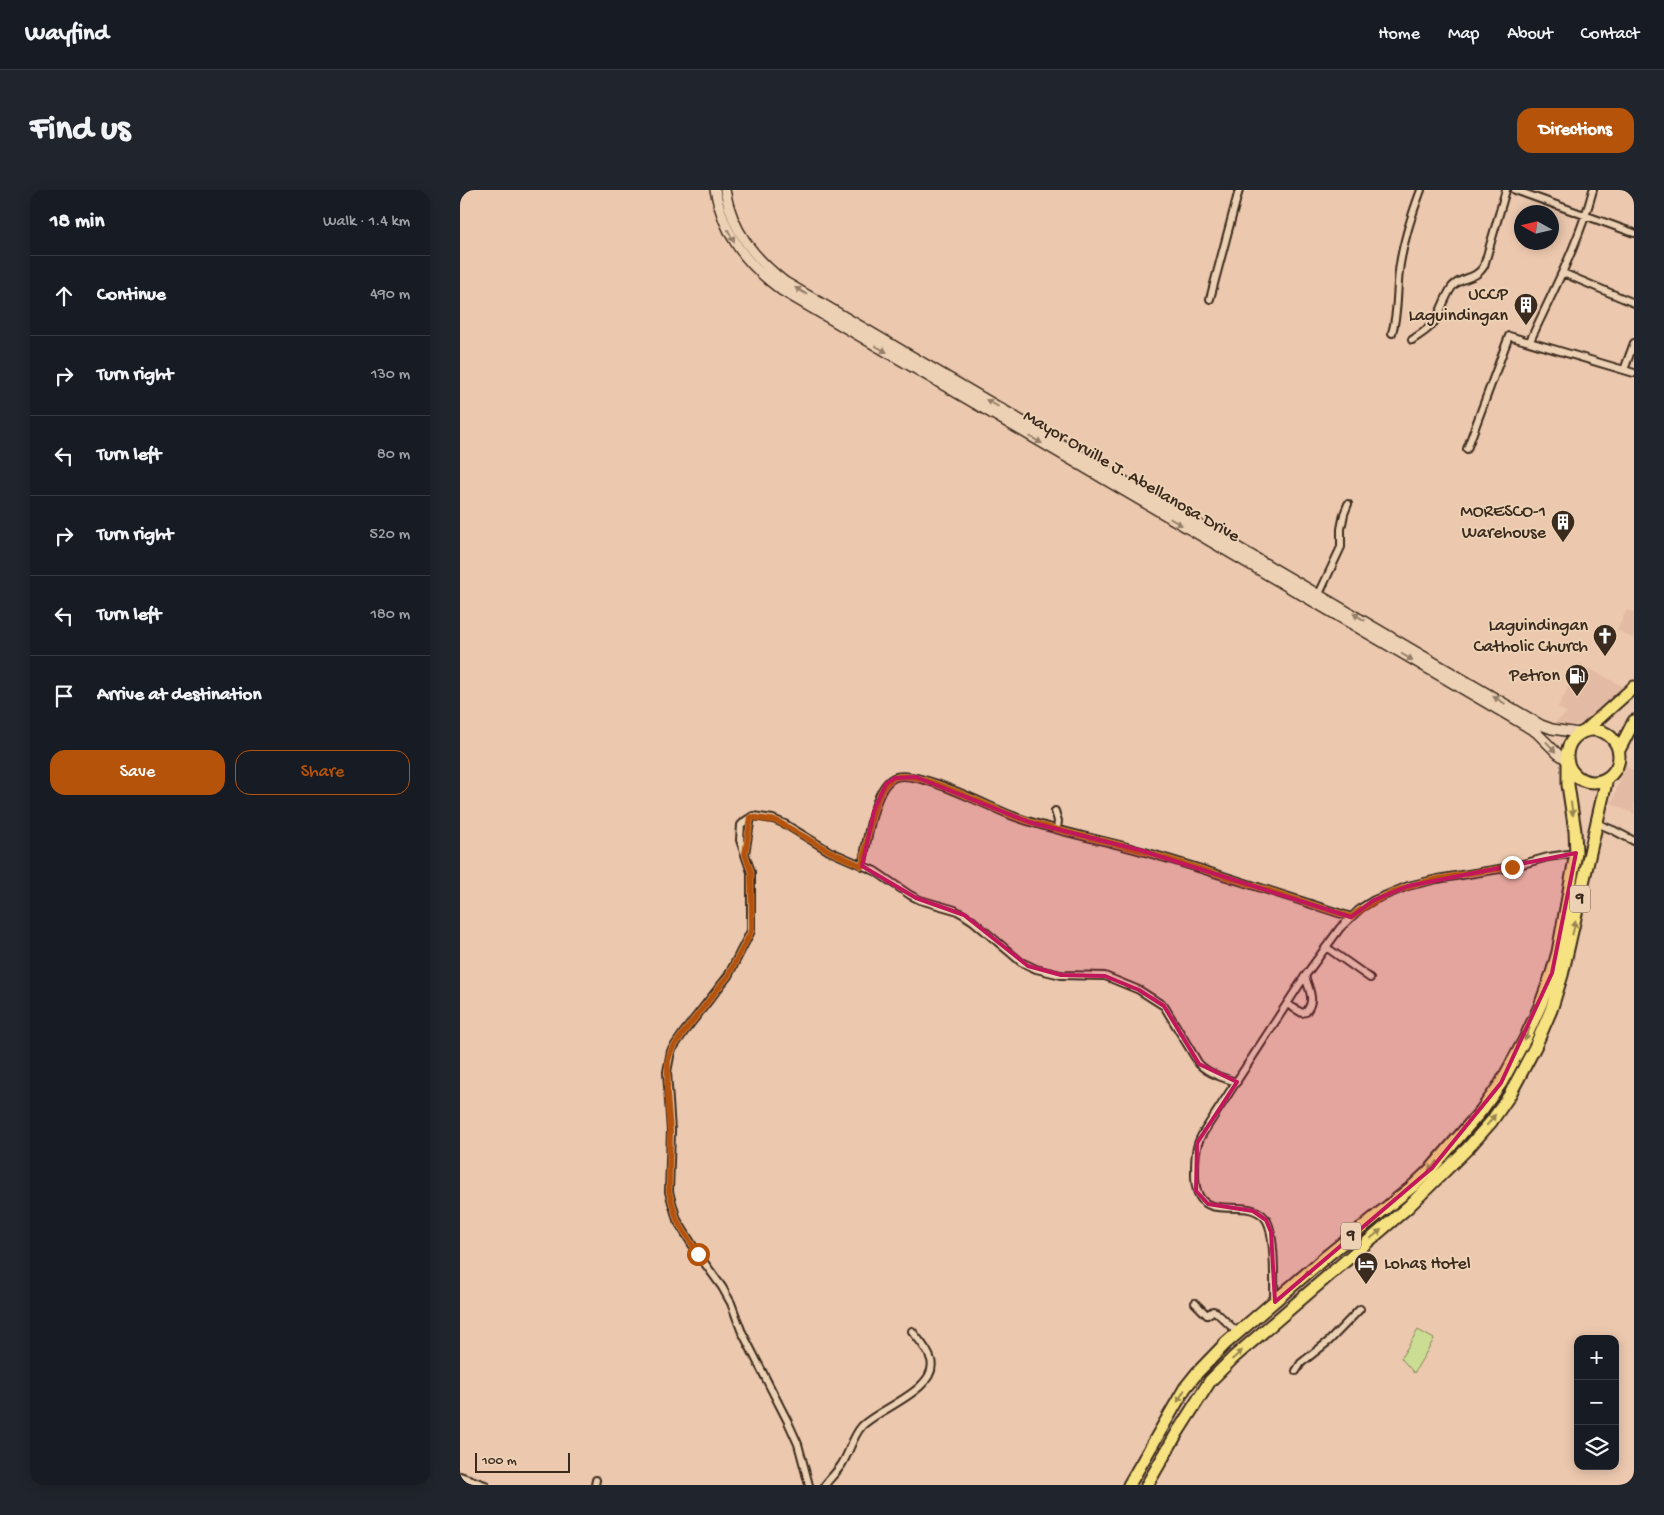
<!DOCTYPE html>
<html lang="en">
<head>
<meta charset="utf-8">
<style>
  body { margin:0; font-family:"Gochi Hand",sans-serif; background:#20242c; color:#f1f3f6 }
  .controls { position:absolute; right:15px; bottom:15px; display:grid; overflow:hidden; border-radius:10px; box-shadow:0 2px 12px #0003 }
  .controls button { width:45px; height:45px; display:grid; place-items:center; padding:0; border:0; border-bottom:1px solid #363941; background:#171b24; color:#f1f3f6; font:25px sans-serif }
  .compass { position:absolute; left:1054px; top:15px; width:45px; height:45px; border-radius:50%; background:#171b24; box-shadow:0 2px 12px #0003; rotate:278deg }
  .scale { position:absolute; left:15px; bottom:12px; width:95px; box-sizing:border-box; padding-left:5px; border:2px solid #3b2a1e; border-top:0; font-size:14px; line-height:18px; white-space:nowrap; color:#3b2a1e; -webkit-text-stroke:4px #edd1b4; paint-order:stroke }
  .stop { position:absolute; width:15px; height:15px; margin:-11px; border:4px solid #b45309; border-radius:50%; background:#fff }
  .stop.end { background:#b45309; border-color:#fff; box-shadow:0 1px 5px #0008 }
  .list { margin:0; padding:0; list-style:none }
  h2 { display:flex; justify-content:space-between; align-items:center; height:65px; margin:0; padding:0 20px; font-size:21px }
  h2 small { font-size:16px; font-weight:400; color:#9ea1a6 }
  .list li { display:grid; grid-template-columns:32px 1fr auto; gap:15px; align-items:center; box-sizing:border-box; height:80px; padding:0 20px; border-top:1px solid #363941 }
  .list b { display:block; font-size:19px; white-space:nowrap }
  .list em { font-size:16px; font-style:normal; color:#9ea1a6 }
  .actions { display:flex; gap:10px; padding:15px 20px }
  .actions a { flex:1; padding:11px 0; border:1px solid #b45309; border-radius:15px; text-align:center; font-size:18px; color:#b45309 }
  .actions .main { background:#b45309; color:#fff }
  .icon { flex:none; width:28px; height:28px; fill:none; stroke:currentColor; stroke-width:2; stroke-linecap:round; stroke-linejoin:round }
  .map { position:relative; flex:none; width:1174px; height:1295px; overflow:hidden; border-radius:15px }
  header { display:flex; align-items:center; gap:30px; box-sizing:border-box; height:70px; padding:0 25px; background:#171b24; border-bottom:1px solid #363941 }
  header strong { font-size:24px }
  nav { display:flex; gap:28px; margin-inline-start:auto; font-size:18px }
  .intro { display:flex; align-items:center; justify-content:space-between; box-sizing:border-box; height:120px; padding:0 30px }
  h1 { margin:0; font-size:35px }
  .button { padding:12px 22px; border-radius:15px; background:#b45309; color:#fff; font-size:18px; font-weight:700 }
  main { display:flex; gap:30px; padding:0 30px }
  aside { flex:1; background:#171b24; border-radius:15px; box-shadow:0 2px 12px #0003 }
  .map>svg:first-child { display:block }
  .built { fill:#e3baa3 }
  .green { fill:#cadd92; stroke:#828458 }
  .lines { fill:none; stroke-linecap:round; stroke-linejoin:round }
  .street-casing { stroke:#3b2a1e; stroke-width:10 }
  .secondary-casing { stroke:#3b2a1e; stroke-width:12 }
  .highway-casing { stroke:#3b2a1e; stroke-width:15 }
  .street { stroke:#edd1b4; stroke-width:6 }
  .secondary { stroke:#edd1b4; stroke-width:9 }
  .highway { stroke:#f7e281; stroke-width:11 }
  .oneway { fill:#947e69 }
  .oneway2 { fill:#998650 }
  .route { stroke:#b45309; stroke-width:6 }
  .marked { fill:#c2185b; fill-opacity:0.2; stroke:#c2185b; stroke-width:4; stroke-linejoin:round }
  .labels { text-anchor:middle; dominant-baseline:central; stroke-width:4; stroke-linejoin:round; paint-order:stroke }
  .shield { fill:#edd1b4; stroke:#705c4b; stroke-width:1 }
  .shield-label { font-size:16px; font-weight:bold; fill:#3b2a1e }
  .poi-label { font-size:18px; fill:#3b2a1e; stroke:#edd1b4; text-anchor:end }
  .street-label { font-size:18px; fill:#3b2a1e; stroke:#edd1b4 }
</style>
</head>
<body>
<header>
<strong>Wayfind</strong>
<nav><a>Home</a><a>Map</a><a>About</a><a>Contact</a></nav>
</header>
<div class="intro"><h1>Find us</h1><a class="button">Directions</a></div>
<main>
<aside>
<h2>18 min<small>Walk · 1.4 km</small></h2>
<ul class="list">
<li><svg class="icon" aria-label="ahead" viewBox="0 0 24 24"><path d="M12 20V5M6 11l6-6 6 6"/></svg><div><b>Continue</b></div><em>490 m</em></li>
<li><svg class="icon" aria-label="right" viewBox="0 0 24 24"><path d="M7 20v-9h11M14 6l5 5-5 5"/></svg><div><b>Turn right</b></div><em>130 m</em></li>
<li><svg class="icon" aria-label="left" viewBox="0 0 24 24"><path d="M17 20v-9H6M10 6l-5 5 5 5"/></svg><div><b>Turn left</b></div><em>80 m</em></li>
<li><svg class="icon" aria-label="right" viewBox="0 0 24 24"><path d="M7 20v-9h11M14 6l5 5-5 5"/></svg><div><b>Turn right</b></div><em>520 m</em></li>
<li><svg class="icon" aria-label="left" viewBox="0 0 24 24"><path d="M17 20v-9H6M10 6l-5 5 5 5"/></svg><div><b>Turn left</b></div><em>180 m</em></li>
<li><svg class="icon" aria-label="arrive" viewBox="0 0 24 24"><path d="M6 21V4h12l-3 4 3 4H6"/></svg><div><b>Arrive at destination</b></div></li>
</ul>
<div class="actions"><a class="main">Save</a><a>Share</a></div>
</aside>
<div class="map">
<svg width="1174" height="1295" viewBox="0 0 1174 1295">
  <rect width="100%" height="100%" fill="#ecc8ae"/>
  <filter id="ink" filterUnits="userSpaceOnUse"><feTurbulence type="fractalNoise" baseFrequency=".02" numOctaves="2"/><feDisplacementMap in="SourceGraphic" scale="10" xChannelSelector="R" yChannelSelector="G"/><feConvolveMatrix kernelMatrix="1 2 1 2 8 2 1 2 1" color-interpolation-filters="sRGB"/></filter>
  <g filter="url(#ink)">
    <path class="built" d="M1167 420 1174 423V449L1157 440Z
      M1120 474 1166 498 1137 522 1120 534 1108 536 1092 535 1107 523 1098 517Z
      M1165 576 1174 581V624L1152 613Z"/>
    <path class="green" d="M958 1140 974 1149 954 1183 941 1168Z"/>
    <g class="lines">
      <defs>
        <path id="street" d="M1055 0 1174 43
          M1103 83 1174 113
          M750 109 779 0
          M932 143C939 120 936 97 940 74 944 49 952 24 961 0
          M952 150C961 144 971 138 976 129 982 119 985 107 992 97 1001 86 1015 91 1024 76L1046 0
          M1070 151C1093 101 1119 53 1133 0
          M1164 180 1174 153
          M1007 259 1049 146 1174 183
          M859 404 881 357V339L884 324 888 314
          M595 621 598 631 597 639
          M1136 633 1153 640 1174 651
          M285 664 291 627
          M402 676C407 655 413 594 436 587 459 580 529 617 553 626 596 642 642 649 685 662 754 682 822 705 891 727
          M866 757 910 788
          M827 814 842 823 846 822C856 810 849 800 845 786
          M814 1111C814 1093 816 1041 805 1028 784 1003 734 1040 735 983 735 968 735 956 743 943L845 786 880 738 901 718 914 710 948 696 977 689 1052 677 1088 667 1116 663
          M735 1113 747 1125 753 1121 756 1122 778 1143
          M836 1181 841 1173 869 1151 900 1119
          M0 1286 25 1295
          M135 1295 136 1290
          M349 1295 338 1254 328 1232 281 1140 271 1113 262 1097 238 1064 217 1030 209 1002 211 941 207 882 211 861 224 842 268 786 291 741V682L280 650 281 635 285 631 293 626 313 629 325 634 369 661 415 681 450 705 460 710 495 720 504 725 513 731 561 772 576 779 601 785 645 786 679 800 704 816 739 874C749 884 763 888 777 892
          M365 1295C370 1288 377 1282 382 1274 390 1262 392 1247 402 1236 418 1219 479 1199 471 1170 468 1159 458 1149 452 1141"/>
        <path id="secondary" d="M255 0C264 45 285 73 321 100L1076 542 1098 564 1107 570
          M265 0C272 40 293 67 325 92L1081 535 1092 539 1119 543"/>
        <path id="highway" d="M1107 566a26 26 0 1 1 52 0a26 26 0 1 1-52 0Z
          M1126 540 1174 497
          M1159 560 1174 531
          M669 1295 725 1198 737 1183 766 1153 868 1065 953 996 972 978 1021 921 1041 893 1065 849 1080 816 1092 783 1098 762 1116 663 1115 641 1108 595V575
          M687 1295 717 1243 750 1191 774 1167 948 1017 1008 958 1031 932 1049 906 1075 857 1091 820 1102 785 1147 588"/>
      </defs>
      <use href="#street" class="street-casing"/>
      <use href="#secondary" class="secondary-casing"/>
      <use href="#highway" class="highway-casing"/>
      <use href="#street" class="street"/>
      <use href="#secondary" class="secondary"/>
      <use href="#highway" class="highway"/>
    </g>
    <defs><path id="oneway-solid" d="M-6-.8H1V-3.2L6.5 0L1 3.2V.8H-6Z" transform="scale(1.25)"/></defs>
    <g class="oneway">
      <use href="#oneway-solid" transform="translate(271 46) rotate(63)"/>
      <use href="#oneway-solid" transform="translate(341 101) rotate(-150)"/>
      <use href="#oneway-solid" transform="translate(421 159) rotate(30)"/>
      <use href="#oneway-solid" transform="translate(532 213) rotate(-150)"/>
      <use href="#oneway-solid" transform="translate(576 250) rotate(30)"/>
      <use href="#oneway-solid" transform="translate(716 332) rotate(30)"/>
      <use href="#oneway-solid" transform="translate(899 427) rotate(-149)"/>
      <use href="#oneway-solid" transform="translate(947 467) rotate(30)"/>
      <use href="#oneway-solid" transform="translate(1039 510) rotate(-149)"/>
      <use href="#oneway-solid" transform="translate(1091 557) rotate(48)"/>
    </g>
    <g class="oneway2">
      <use href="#oneway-solid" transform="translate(1112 619) rotate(81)"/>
      <use href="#oneway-solid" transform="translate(1114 738) rotate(-77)"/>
      <use href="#oneway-solid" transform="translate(1067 844) rotate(115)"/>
      <use href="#oneway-solid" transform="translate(1031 930) rotate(-52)"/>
      <use href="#oneway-solid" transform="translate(973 976) rotate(134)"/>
      <use href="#oneway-solid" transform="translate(916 1044) rotate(-40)"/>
      <use href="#oneway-solid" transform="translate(850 1081) rotate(139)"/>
      <use href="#oneway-solid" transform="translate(777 1165) rotate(-42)"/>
      <use href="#oneway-solid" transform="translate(721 1206) rotate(120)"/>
    </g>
  </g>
  <g class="lines" filter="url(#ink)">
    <path class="route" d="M238 1064 217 1030 209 1002 210 941 207 904 208 871 211 861 224 842 268 786 290 744 292 739 291 682 285 664 291 627 317 631 369 661 402 676C407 655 413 594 436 587 458 580 529 617 553 626 596 642 642 649 685 662 754 682 822 705 891 727 939 689 994 686 1052 677"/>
  </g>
  <path class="marked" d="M456 587 569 632 683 661 891 727 914 710 948 696 1116 663 1092 783 1041 893 972 978 815 1112 811 1042 806 1030 793 1021 748 1014 736 1001 737 953 777 892 739 874 704 816 679 800 645 786 601 785 568 776 504 725 456 708 402 676 414 621 426 594 435 588Z"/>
  <defs>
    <symbol id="building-pin" viewBox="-11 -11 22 30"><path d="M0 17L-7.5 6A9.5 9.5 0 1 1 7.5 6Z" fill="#3b2a1e" stroke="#edd1b4"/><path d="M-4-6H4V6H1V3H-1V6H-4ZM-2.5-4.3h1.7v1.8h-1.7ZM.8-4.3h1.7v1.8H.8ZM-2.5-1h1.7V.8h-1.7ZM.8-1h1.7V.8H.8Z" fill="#fff"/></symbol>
    <symbol id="church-pin" viewBox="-11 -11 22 30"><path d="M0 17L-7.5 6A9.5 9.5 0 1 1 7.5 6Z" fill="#3b2a1e" stroke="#edd1b4"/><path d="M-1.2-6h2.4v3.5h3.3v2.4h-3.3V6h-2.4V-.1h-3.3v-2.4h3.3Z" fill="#fff"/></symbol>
    <symbol id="fuel-pin" viewBox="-11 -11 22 30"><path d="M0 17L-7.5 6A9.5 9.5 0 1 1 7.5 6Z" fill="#3b2a1e" stroke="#edd1b4"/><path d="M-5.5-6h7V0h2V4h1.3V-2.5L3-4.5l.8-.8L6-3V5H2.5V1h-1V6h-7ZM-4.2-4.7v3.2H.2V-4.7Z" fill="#fff"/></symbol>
    <symbol id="hotel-pin" viewBox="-11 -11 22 30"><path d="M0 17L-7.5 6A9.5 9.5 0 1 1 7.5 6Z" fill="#3b2a1e" stroke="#edd1b4"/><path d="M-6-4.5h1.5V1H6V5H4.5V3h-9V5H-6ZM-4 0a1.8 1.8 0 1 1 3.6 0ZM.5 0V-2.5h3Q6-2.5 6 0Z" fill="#fff"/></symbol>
  </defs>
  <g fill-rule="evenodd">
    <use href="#building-pin" x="1052" y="101" width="28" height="38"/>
    <use href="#building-pin" x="1089" y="318" width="28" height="38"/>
    <use href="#church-pin" x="1131" y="432" width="28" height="38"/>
    <use href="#fuel-pin" x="1103" y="472" width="28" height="38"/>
    <use href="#hotel-pin" x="892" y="1060" width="28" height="38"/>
  </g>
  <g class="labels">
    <g class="shield">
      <rect x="1110" y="695.5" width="20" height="27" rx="4"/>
      <rect x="881" y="1032.5" width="20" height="27" rx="4"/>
    </g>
    <g class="shield-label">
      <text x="1120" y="709">9</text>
      <text x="891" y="1046">9</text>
    </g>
    <g class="poi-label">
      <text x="1048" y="105">UCCP<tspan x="1048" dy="21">Laguindingan</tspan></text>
      <text x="1086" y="322">MORESCO-1<tspan x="1086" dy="21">Warehouse</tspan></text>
      <text x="1128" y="436">Laguindingan<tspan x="1128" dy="21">Catholic Church</tspan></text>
      <text x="1100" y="486">Petron</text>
      <text x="924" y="1074" text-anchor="start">Lohas Hotel</text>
    </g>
    <g class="street-label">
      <text transform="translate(671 287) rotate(30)">Mayor Orville J. Abellanosa Drive</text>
    </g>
  </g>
</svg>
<div class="controls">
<button>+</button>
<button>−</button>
<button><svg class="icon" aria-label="layers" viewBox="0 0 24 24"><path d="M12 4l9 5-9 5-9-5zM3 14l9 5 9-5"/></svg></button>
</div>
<svg class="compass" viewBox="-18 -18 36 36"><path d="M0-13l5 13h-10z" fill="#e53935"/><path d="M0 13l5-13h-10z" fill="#9ea1a6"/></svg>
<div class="scale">100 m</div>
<div class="stop" style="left:238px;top:1064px"></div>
<div class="stop end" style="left:1052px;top:677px"></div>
</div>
</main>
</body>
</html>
